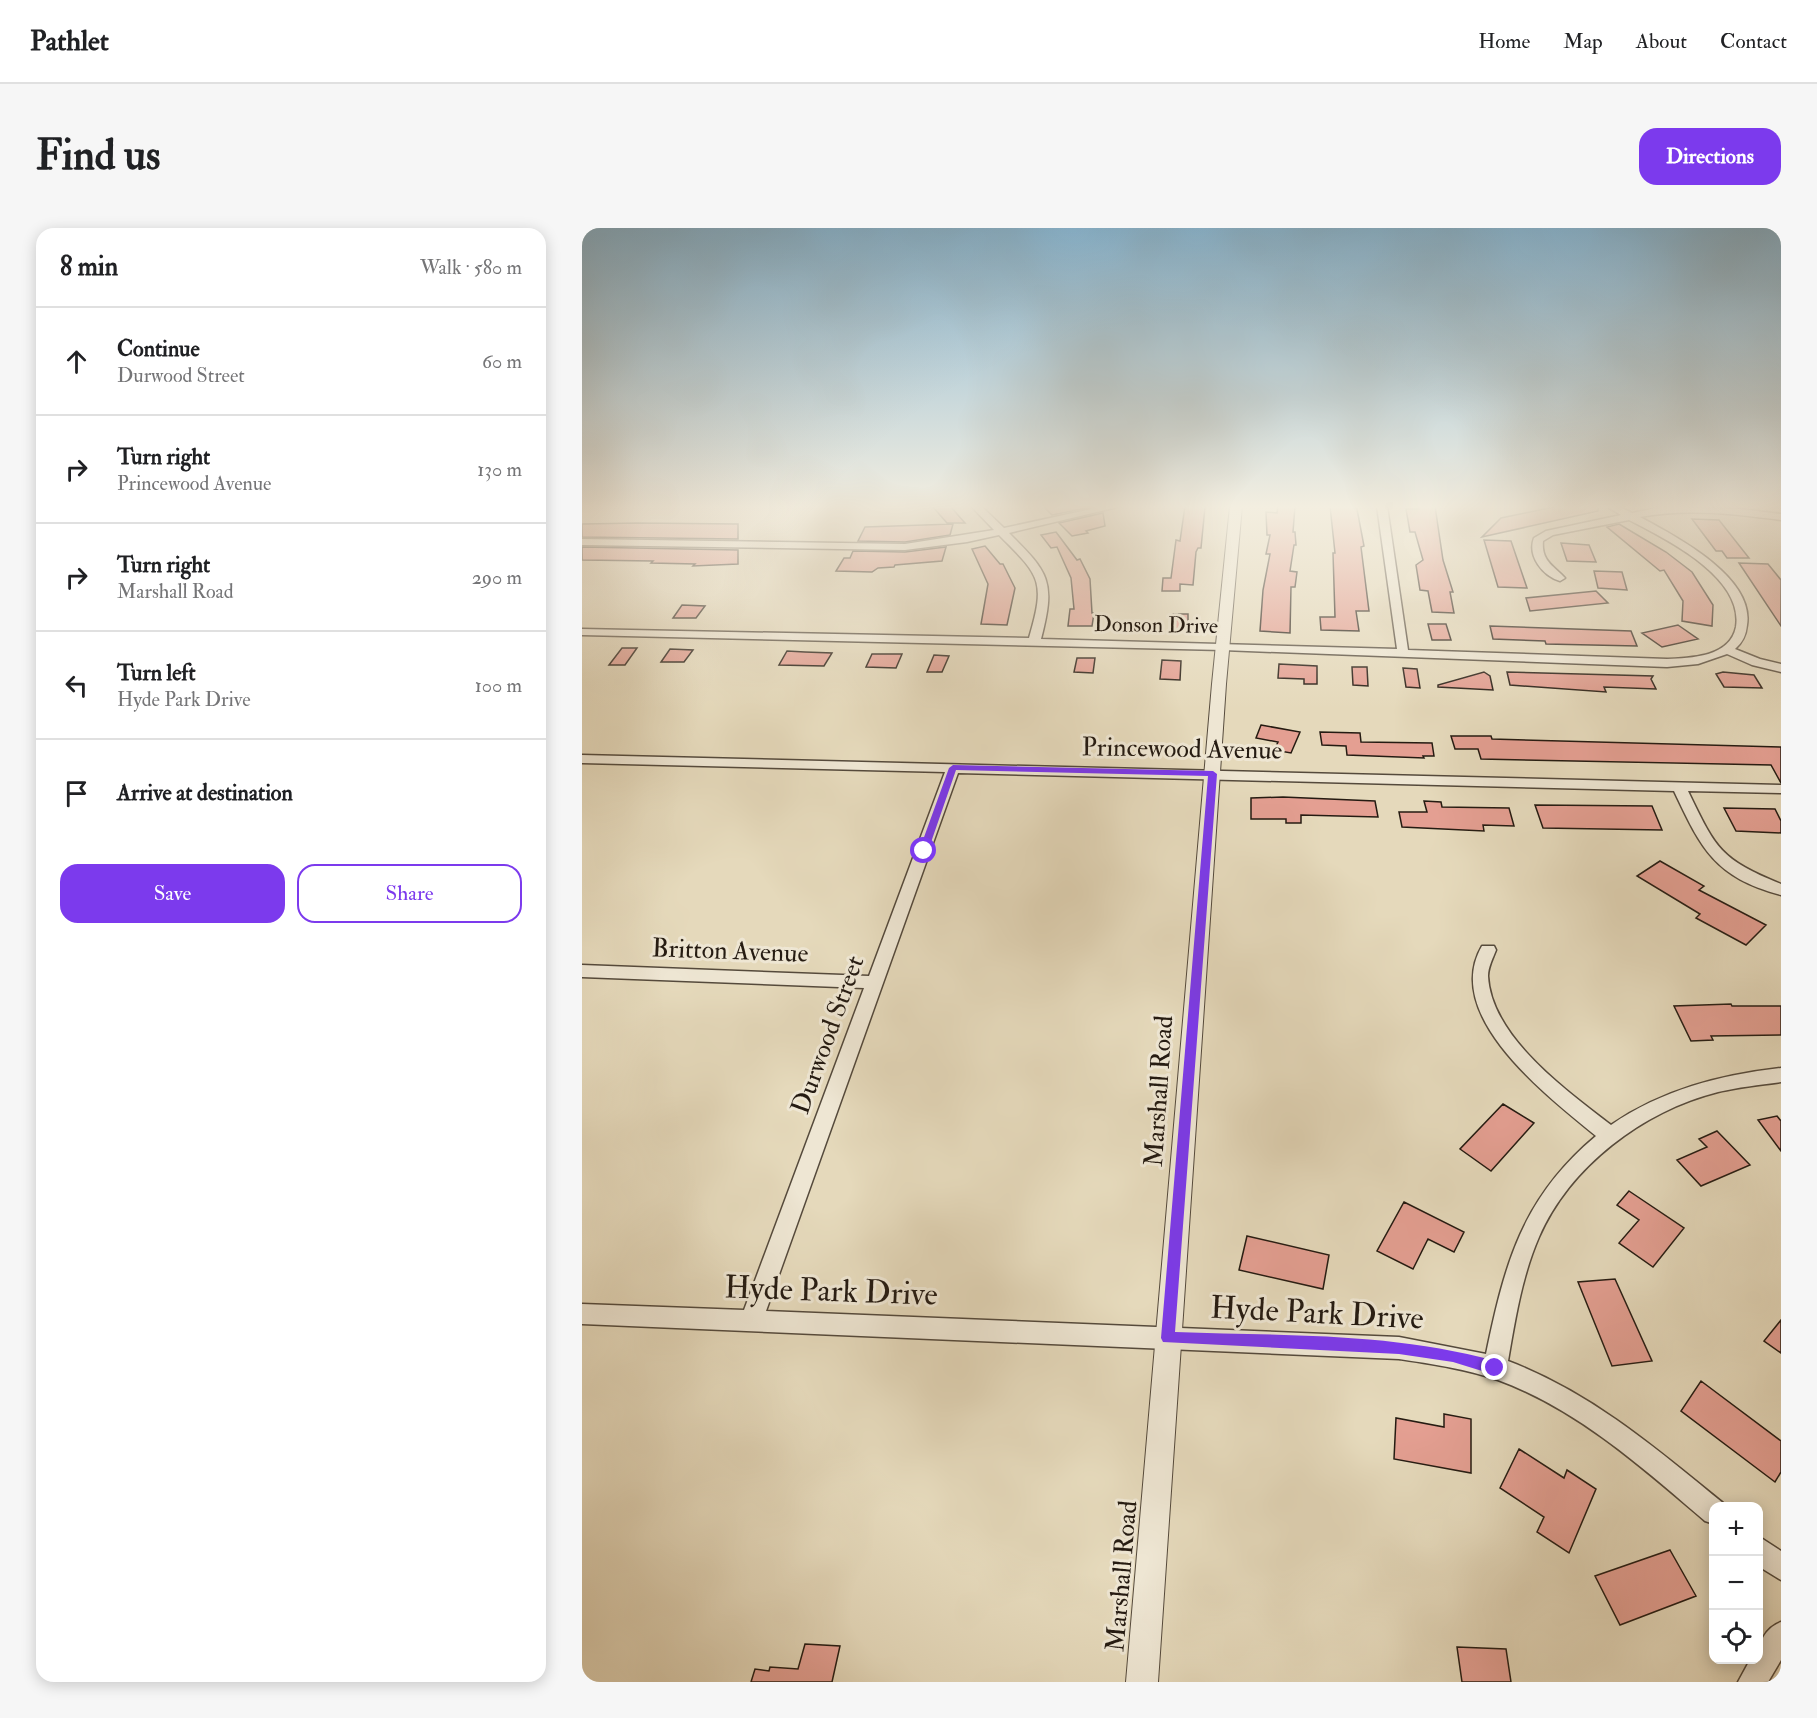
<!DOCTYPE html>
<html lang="en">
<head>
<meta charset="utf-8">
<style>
  body { margin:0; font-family:"IM FELL Double Pica",serif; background:#f6f6f6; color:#202124 }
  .controls { position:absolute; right:18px; bottom:18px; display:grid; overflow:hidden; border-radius:12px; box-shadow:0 3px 15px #0003 }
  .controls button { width:54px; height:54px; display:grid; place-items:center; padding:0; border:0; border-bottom:2px solid #e0e0e0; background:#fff; color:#202124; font:30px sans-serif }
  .stop { position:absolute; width:18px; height:18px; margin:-14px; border:4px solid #7c3aed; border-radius:50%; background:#fff }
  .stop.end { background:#7c3aed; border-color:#fff; box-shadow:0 2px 6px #0008 }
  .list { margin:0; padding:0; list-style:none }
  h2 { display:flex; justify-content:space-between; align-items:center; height:78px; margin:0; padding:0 24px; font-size:26px }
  h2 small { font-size:20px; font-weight:400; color:#757577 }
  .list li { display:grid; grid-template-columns:39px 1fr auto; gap:18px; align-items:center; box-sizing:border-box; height:108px; padding:0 24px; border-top:2px solid #e0e0e0 }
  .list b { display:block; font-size:22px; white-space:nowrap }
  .list p { margin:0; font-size:20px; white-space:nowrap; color:#757577 }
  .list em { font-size:20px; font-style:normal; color:#757577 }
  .actions { display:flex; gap:12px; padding:18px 24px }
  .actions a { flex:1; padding:14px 0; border:2px solid #7c3aed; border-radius:18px; text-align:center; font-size:21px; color:#7c3aed }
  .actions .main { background:#7c3aed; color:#fff }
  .icon { flex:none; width:33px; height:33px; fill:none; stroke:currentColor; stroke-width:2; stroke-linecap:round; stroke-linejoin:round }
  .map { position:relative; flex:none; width:1199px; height:1454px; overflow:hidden; border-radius:18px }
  header { display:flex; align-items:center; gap:36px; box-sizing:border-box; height:84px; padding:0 30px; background:#fff; border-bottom:2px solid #e0e0e0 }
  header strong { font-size:28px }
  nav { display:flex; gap:33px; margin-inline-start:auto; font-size:21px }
  .intro { display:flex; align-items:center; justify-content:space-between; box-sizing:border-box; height:144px; padding:0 36px }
  h1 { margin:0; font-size:42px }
  .button { padding:15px 27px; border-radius:18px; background:#7c3aed; color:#fff; font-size:21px; font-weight:700 }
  main { display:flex; gap:36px; padding:0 36px }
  aside { flex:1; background:#fff; border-radius:18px; box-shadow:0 3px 15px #0003 }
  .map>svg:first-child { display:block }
  .building { fill:#e49f92; stroke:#251b12; stroke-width:1.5 }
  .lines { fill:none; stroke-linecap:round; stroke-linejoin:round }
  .minor-casing { stroke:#554a3c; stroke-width:3 }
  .tertiary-casing { stroke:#554a3c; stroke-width:2 }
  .minor { fill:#eee6d3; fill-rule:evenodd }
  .tertiary { fill:#eee6d3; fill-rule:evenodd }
  .route { fill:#7c3aed }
  .labels { text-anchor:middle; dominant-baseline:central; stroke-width:6; stroke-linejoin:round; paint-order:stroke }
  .far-street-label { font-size:22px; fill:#251b12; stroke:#eee6d3 }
  .street-label { font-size:26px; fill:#251b12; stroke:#eee6d3 }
  .near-street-label { font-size:32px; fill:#251b12; stroke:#eee6d3 }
</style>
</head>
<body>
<header>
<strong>Pathlet</strong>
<nav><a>Home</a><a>Map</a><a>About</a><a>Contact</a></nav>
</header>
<div class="intro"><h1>Find us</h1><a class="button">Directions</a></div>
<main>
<aside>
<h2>8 min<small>Walk · 580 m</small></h2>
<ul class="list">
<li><svg class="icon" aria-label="ahead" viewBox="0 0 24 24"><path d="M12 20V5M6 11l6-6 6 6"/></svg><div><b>Continue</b><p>Durwood Street</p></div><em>60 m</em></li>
<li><svg class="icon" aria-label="right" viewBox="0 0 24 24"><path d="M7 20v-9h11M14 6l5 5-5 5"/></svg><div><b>Turn right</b><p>Princewood Avenue</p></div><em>130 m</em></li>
<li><svg class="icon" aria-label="right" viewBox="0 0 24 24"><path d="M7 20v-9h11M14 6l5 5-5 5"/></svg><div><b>Turn right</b><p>Marshall Road</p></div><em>290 m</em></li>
<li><svg class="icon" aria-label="left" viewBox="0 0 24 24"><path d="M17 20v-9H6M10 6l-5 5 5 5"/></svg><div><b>Turn left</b><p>Hyde Park Drive</p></div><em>100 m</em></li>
<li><svg class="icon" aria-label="arrive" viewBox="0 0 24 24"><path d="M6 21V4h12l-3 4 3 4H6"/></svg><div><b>Arrive at destination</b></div></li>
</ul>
<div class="actions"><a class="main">Save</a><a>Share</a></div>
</aside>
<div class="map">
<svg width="1199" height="1454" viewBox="0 0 1199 1454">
  <rect width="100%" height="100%" fill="#e5d9bb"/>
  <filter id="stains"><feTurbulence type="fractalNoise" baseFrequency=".00333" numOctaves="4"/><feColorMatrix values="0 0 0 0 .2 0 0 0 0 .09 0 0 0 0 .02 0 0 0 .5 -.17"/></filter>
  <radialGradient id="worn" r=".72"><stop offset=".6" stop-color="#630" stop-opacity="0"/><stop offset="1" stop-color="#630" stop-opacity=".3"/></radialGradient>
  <path class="building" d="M350 278H368L383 295H365Z
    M461 278H514L470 287Z
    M603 278 623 279 619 320H616L614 324 611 357 598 356V363H580L581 350H589L594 312 598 313Z
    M696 278H713L711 304H713L714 317H712L708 343 715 344 713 359H709L708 405 678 403 681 362 688 326H684L688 307H685L684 284 695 285Z
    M748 278H771L775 281 782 318 779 319 787 383H774L777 403 739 402 738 389H753L751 325H753Z
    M836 278H853L861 332 871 364H868L872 385 850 384 846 363 838 362 834 337 841 332 833 304H828L824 281H837Z
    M977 278H1016V283L900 309 919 290Z
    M521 285 523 298 504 303 506 305 490 308 477 295Z
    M1110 291 1137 292 1167 330H1145L1140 323H1134Z
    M56 295 156 296V311L0 309V296Z
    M371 296 368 307 323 314 276 313 283 299Z
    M1037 296 1084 324 1110 344 1131 377 1130 398 1100 393 1101 373 1082 342 1078 343 1025 299Z
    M474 304 495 332 498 331 508 351 510 385H512L510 398H486L488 381H492L489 350 475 319 469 320 459 307Z
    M902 312 929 313 945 360 916 359Z
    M979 315 1007 317 1014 334 985 333Z
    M403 318 418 336H421L433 360 425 397 399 396 406 356 390 321Z
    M0 319 156 322V336L111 338 113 336 69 335 71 333 0 332Z
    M364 319 360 333 313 337 312 339 296 340 290 344 254 343 262 330H268L271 323 323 324Z
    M1157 335 1186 336 1199 352V398Z
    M1012 343 1040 344 1045 362 1016 360Z
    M1014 363 1026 375 948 383 944 370Z
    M100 377 123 378 114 390H91Z
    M591 386H606V401H591Z
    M846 396H864L869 412H850Z
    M1096 397 1116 411 1080 419 1060 405Z
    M908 398 1049 403 1055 418 964 416 963 413 911 411Z
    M40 420H55L43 437H27Z
    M88 421 111 422 102 434H79Z
    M205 423 223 424 250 425 242 438 197 437Z
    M290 426H320L314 440 284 439Z
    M352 427 367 428 360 444H345Z
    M495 430H513L511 445 492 444Z
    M580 432 599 433 598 452 578 451Z
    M697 436 735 438V456H722V451L696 450Z
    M770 439H785L786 458 771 457Z
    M821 440 835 441 838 460 824 459Z
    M902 444 908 448 911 462 856 459V457Z
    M925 444 1071 448 1069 451 1074 461 1022 459 1024 464 928 457Z
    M1141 444 1172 447 1180 460 1142 459 1134 446Z
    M679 497 718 504 709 525 692 522 696 514 674 510Z
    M738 504 778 505 779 514 850 515 852 528H841L842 530 765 527 764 518 740 517Z
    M869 508H909L910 511 1199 519V555L1189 537 899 531 896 521H873Z
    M701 569 793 573 796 589 719 587V595H704V591H669V570Z
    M842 573 859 574 860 579 927 580 932 598 901 597 902 603 820 599 817 584H845Z
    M953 577 1070 578 1080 602 961 600Z
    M1142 580 1193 581 1199 593V605L1154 603Z
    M1078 633 1122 658 1117 662 1184 697 1164 717 1114 690 1118 686 1055 648Z
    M1149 776 1150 778H1199V807L1129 808 1131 812 1109 813 1092 778Z
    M921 876 952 895 909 943 878 921Z
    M1195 888 1199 893V923L1176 892Z
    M1135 903 1168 937 1119 958 1095 932 1125 919 1117 911Z
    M1047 963 1102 1000 1071 1039 1037 1015 1057 992 1035 977Z
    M822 974 882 1004 872 1024 846 1011 831 1041 795 1023Z
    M665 1008 747 1027 741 1061 657 1042Z
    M1033 1051 1070 1133 1030 1138 996 1054Z
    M1199 1092V1125L1182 1113Z
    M1119 1153 1199 1213V1244L1193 1254 1099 1183Z
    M862 1186 889 1191V1245L812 1231 814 1190 862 1199Z
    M937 1221 982 1250 985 1242 1014 1261 987 1325 955 1304 962 1289 918 1260Z
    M1088 1322 1114 1368 1038 1397 1013 1348Z
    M223 1416 258 1418 250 1454H169L173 1441 187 1443 188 1439 216 1441Z
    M875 1419 924 1421 929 1454H880Z"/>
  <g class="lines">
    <defs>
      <path id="minor" d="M389 278H399L422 300 523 278H540L427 305C467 345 474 353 459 411L815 421 795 278H805L826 422 1085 431C1109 430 1148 429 1154 399 1162 349 1084 311 1047 292L971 307 961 313C959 333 972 338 983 350L978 353C961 348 945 328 952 310L964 303 1039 287 1024 278H1036L1050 285 1080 279 1158 281 1199 286V292C1153 286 1104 280 1058 289 1093 308 1173 349 1165 397 1164 407 1161 414 1153 421L1178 431 1199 436V444L1170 437 1145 426 1116 436 1085 439 641 422 0 407V401L447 410C464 352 458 348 417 307L385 314 323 322 0 317V311L323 316 412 302Z
        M0 527 1199 557V565L1106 563C1134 621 1138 631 1199 656V667C1132 649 1119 620 1092 563L376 545 184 1083 817 1109 904 1126C923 1035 940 970 1014 908 967 869 859 788 900 718H912L914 722C911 730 906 739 906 748 909 809 985 863 1029 897 1080 862 1138 847 1199 840V854C1178 857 1156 859 1136 864 1061 883 988 938 957 1009 940 1048 933 1092 926 1133 1008 1164 1074 1220 1141 1275L1142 1278H1132V1296L1123 1293C1060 1239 995 1181 916 1152 884 1141 850 1136 817 1131L0 1096V1076L162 1082 282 760 0 749V737L287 748 363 544 0 535Z
        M1176 1308 1199 1323V1352L1176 1338Z
        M1199 1394V1432L1186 1454H1156L1168 1432H1176C1176 1415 1183 1400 1199 1394Z"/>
      <path id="tertiary" d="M648 278H660L644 456 576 1454H544L630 456Z"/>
    </defs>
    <use href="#minor" class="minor-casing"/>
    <use href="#tertiary" class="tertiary-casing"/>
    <use href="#minor" class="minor"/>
    <use href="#tertiary" class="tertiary"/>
  </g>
  <linearGradient id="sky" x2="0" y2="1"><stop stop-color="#87b6d3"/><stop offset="0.58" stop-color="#f3eee0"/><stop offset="1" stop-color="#f3eee0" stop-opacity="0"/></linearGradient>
  <rect width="1199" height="481" fill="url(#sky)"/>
  <path class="route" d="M371 537 631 543 635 546 593 1104C700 1108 809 1104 913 1133L918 1135 920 1140 918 1145 913 1147 871 1134 817 1126 581 1114 579 1110 626 548 374 542 346 623 338 625 337 623 367 540Z"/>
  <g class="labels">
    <g class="far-street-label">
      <text transform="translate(574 397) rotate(1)">Donson Drive</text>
    </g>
    <g class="street-label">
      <text transform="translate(600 521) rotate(1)">Princewood Avenue</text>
      <text transform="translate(148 723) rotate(2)">Britton Avenue</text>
      <text transform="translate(246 807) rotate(-70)">Durwood Street</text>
      <text transform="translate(577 863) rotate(-86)">Marshall Road</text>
      <text transform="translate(540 1348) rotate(-85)">Marshall Road</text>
    </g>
    <g class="near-street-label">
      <text transform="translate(249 1063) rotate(2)">Hyde Park Drive</text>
      <text transform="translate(735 1085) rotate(3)">Hyde Park Drive</text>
    </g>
  </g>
  <rect width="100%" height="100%" filter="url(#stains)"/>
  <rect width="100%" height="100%" fill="url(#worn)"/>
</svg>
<div class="controls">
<button>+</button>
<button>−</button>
<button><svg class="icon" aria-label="locate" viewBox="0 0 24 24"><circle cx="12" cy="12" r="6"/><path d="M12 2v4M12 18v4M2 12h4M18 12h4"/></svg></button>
</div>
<div class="stop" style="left:342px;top:623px"></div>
<div class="stop end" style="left:913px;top:1140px"></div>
</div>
</main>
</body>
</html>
